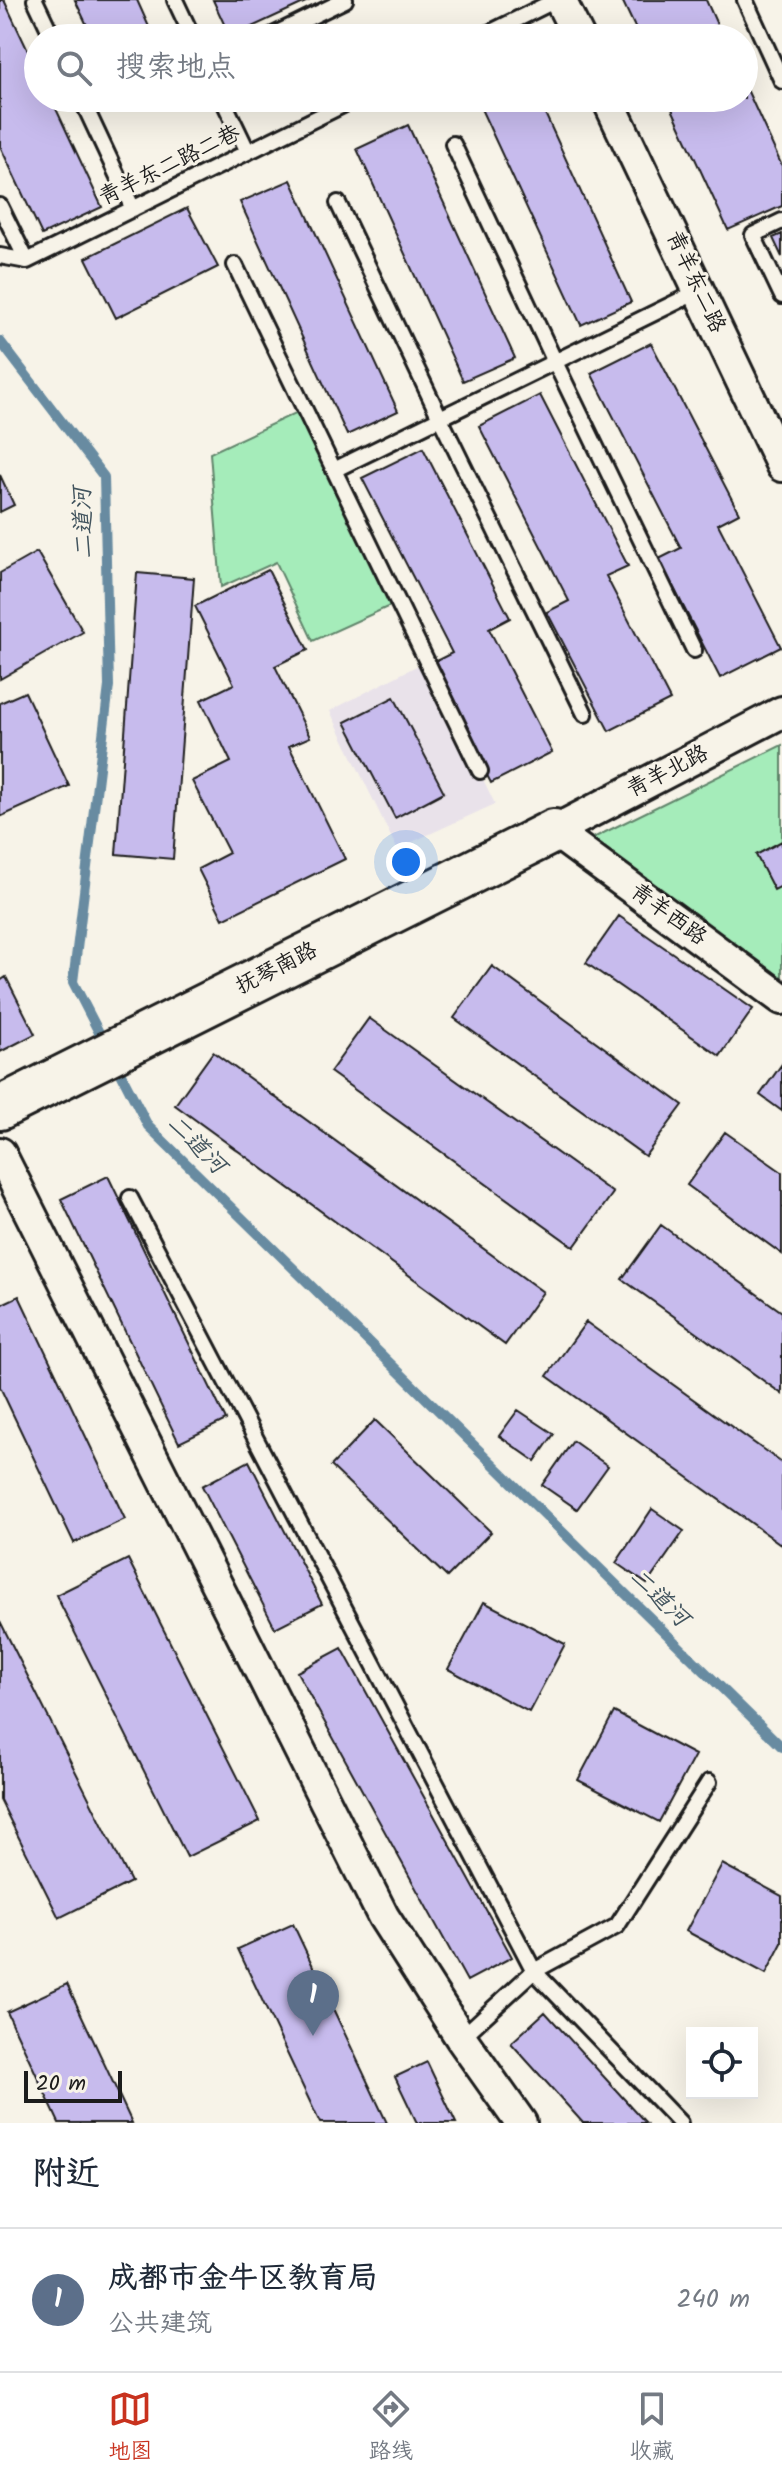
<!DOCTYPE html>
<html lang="zh">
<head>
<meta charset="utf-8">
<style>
  body { margin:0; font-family:Kalam,"LXGW WenKai TC",sans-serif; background:#f2f2f3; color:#1f2937 }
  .controls { position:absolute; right:24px; bottom:24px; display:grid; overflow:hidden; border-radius:0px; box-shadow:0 8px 32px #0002 }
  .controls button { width:72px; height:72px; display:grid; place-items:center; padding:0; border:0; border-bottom:2px solid #e0e1e3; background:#fff; color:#1f2937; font:40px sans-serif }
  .scale { position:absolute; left:24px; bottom:20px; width:98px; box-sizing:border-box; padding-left:8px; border:4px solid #1c1c1c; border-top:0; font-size:22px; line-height:28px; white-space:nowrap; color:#1c1c1c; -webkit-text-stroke:6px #f7f3e8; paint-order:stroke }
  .you { position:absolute; left:406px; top:862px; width:28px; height:28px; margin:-20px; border:6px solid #fff; border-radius:50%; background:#1a73e8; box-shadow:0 0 0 12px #1a73e833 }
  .badge { display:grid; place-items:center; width:52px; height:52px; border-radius:50%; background:#c8321e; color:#fff; font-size:26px; font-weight:700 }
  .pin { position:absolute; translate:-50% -66px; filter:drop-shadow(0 2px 4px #0008) }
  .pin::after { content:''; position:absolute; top:42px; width:28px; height:24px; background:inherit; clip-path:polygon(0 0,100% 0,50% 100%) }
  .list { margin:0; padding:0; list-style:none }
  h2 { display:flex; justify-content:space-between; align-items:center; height:104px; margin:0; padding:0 32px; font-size:34px }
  h2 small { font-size:26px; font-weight:400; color:#747a83 }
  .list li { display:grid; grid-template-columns:52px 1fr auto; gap:24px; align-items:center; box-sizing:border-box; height:144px; padding:0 32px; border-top:2px solid #e0e1e3 }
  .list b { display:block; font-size:30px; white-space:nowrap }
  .list p { margin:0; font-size:26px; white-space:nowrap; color:#747a83 }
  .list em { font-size:26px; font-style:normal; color:#747a83 }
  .icon { flex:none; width:44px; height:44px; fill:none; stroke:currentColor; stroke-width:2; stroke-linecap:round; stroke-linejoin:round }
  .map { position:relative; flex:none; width:782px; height:2123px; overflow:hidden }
  .search { position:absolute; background:#fff; box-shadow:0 8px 32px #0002; left:24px; right:24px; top:24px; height:88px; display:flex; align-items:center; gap:20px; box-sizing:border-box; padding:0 28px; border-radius:44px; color:#747a83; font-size:30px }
  .sheet { height:248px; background:#fff }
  nav { display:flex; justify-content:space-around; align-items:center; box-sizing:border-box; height:112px; border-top:2px solid #e0e1e3; background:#fff; font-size:22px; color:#747a83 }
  nav a { display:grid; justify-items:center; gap:4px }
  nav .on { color:#c8321e }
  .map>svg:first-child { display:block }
  .built { fill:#e9e2ea }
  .green { fill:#a5ecba; stroke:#60846b; stroke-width:2 }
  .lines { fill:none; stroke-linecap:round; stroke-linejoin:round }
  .stream { stroke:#678ba1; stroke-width:10 }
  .building { fill:#c7bbed; stroke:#1c1c1c; stroke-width:2 }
  .lane-casing { stroke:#1c1c1c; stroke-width:20 }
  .street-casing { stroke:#1c1c1c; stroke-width:36 }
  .secondary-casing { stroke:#1c1c1c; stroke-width:48 }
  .lane { stroke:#f7f3e8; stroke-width:14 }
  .street { stroke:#f7f3e8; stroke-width:30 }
  .secondary { stroke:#f7f3e8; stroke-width:42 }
  .labels { text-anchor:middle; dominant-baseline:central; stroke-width:6; stroke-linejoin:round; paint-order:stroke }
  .street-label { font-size:22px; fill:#1c1c1c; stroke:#f7f3e8 }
  .water-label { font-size:24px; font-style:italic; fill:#42545e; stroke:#f7f3e8 }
</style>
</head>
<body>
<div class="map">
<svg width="782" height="2123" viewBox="0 0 782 2123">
  <rect width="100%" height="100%" fill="#f7f3e8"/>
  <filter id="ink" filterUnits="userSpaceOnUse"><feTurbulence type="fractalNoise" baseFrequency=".0125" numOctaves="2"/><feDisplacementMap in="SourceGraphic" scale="16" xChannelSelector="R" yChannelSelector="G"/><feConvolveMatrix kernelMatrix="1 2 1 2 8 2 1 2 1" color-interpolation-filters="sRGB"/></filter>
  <g filter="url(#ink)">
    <path class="built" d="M426 661 495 804 397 849 330 711Z"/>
    <path class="green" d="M302 410 392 605 313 641 276 562 221 587 210 453Z
      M782 745V992L581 844Z"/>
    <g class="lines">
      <path class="stream" d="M0 341 104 477 109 686 73 982 106 1046
        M114 1060 148 1126 782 1747"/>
    </g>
    <path class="building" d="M0 0H4L38 72V98H51L102 207 42 235 0 146Z
      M75 0H137L154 38H93Z
      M213 0H310L230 37Z
      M622 0H706L723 38H640Z
      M744 83 782 166V206L728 230 667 98H744Z
      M121 98H151L126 109Z
      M476 98H538L631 302 581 325Z
      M408 125 515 358 463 381 357 149Z
      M291 180 398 411 347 435 240 202Z
      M187 208 218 267 116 318 86 258Z
      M782 234V257L773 238Z
      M651 343 739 513 718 524 781 647 720 678 659 559 681 548 591 373Z
      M540 395 628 566 606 576 670 700 609 731 547 612 569 601 479 426Z
      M423 448 510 618 489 629 552 752 491 783 430 664 452 653 362 478Z
      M0 475 14 505 0 512Z
      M37 552 83 632 0 679V573Z
      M268 570 308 650 275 666 310 737 289 746 345 859 223 919 198 869 229 853 192 781 231 762 201 700 234 684 195 606Z
      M137 573 194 578 173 859 116 854Z
      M25 692 69 786 0 817V703Z
      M394 697 444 792 395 818 345 722Z
      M782 841V886L774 890 756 855Z
      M619 916 753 1009 720 1056 586 963Z
      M492 966 683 1105 645 1156 454 1018Z
      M6 977 35 1034 0 1052V981Z
      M369 1018 613 1193 574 1247 330 1072Z
      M213 1052 543 1292 505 1345 175 1105Z
      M782 1064V1111L760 1095Z
      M725 1132 782 1172V1254L687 1185Z
      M108 1176 226 1420 179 1443 61 1199Z
      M661 1225 782 1312V1394L622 1279Z
      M19 1296 125 1519 74 1543 0 1387V1305Z
      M586 1322 782 1463V1545L547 1376Z
      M518 1410 554 1434 535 1461 499 1436Z
      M375 1420 491 1532 447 1577 331 1466Z
      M573 1441 608 1466 577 1509 542 1485Z
      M249 1461 322 1604 275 1628 202 1486Z
      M652 1509 684 1531 647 1584 616 1563Z
      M128 1559 260 1821 187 1857 56 1595Z
      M484 1602 565 1644 529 1712 448 1669Z
      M0 1621 131 1882 59 1918 0 1800Z
      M342 1648 512 1957 467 1981 297 1672Z
      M614 1712 695 1755 659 1822 578 1780Z
      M722 1864 782 1896V1943L766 1974 686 1931Z
      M293 1924 387 2123H320L238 1949Z
      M67 1984 132 2123H59L7 2012Z
      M545 2012 635 2111 646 2123H583L511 2043Z
      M427 2062 456 2123H417L395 2077Z"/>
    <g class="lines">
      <defs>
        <path id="lane" d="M35 0 53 38
          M175 0 193 38
          M745 0 782 81
          M267 38 345 0
          M479 38 556 0
          M81 98 133 209
          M222 98 248 152
          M453 144 555 362 694 650
          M338 203 440 418 585 714
          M0 206 27 261
          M782 221 753 235 782 296
          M0 256 27 261 357 98
          M235 265 334 470
          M480 771 334 470 699 291
          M130 1198 534 1971 680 2123
          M461 2038 534 1971 617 1926 709 1782"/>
        <path id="street" d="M560 0 579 38
          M607 98 782 466
          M782 712 554 831 782 999
          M0 1153 383 1916 461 2038 521 2123"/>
        <path id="secondary" d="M0 1108 554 831"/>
      </defs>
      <use href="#lane" class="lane-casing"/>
      <use href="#street" class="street-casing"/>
      <use href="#secondary" class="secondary-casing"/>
      <use href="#lane" class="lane"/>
      <use href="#street" class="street"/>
      <use href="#secondary" class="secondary"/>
    </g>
  </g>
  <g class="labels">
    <g class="street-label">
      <text transform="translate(170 166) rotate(-26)">青羊东二路二巷</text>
      <text transform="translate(695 282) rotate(65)">青羊东二路</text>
      <text transform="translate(668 772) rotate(-27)">青羊北路</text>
      <text transform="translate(668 915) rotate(36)">青羊西路</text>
      <text transform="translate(277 969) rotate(-27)">抚琴南路</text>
    </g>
    <g class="water-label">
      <text transform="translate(84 523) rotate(-92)">二道河</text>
      <text transform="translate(196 1145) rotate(45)">二道河</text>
      <text transform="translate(659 1598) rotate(44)">二道河</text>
    </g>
  </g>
</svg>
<div class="controls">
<button><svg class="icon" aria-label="locate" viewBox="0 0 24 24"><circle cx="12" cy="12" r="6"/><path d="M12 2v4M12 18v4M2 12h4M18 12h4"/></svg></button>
</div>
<div class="scale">20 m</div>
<div class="you"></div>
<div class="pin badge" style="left:313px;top:2036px;background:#5c6f8a">1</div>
<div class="search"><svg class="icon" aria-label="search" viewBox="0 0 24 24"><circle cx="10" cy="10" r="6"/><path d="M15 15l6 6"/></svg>搜索地点</div>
</div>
<section class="sheet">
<h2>附近<small></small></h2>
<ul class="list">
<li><span class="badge" style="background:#5c6f8a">1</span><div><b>成都市金牛区教育局</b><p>公共建筑</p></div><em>240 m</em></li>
</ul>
</section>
<nav>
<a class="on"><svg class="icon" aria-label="map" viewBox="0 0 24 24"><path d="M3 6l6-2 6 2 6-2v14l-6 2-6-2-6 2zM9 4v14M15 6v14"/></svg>地图</a>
<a><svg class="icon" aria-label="directions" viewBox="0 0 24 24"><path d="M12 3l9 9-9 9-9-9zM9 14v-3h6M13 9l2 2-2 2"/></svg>路线</a>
<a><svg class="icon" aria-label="saved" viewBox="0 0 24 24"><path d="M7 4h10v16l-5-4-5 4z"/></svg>收藏</a>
</nav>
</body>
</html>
